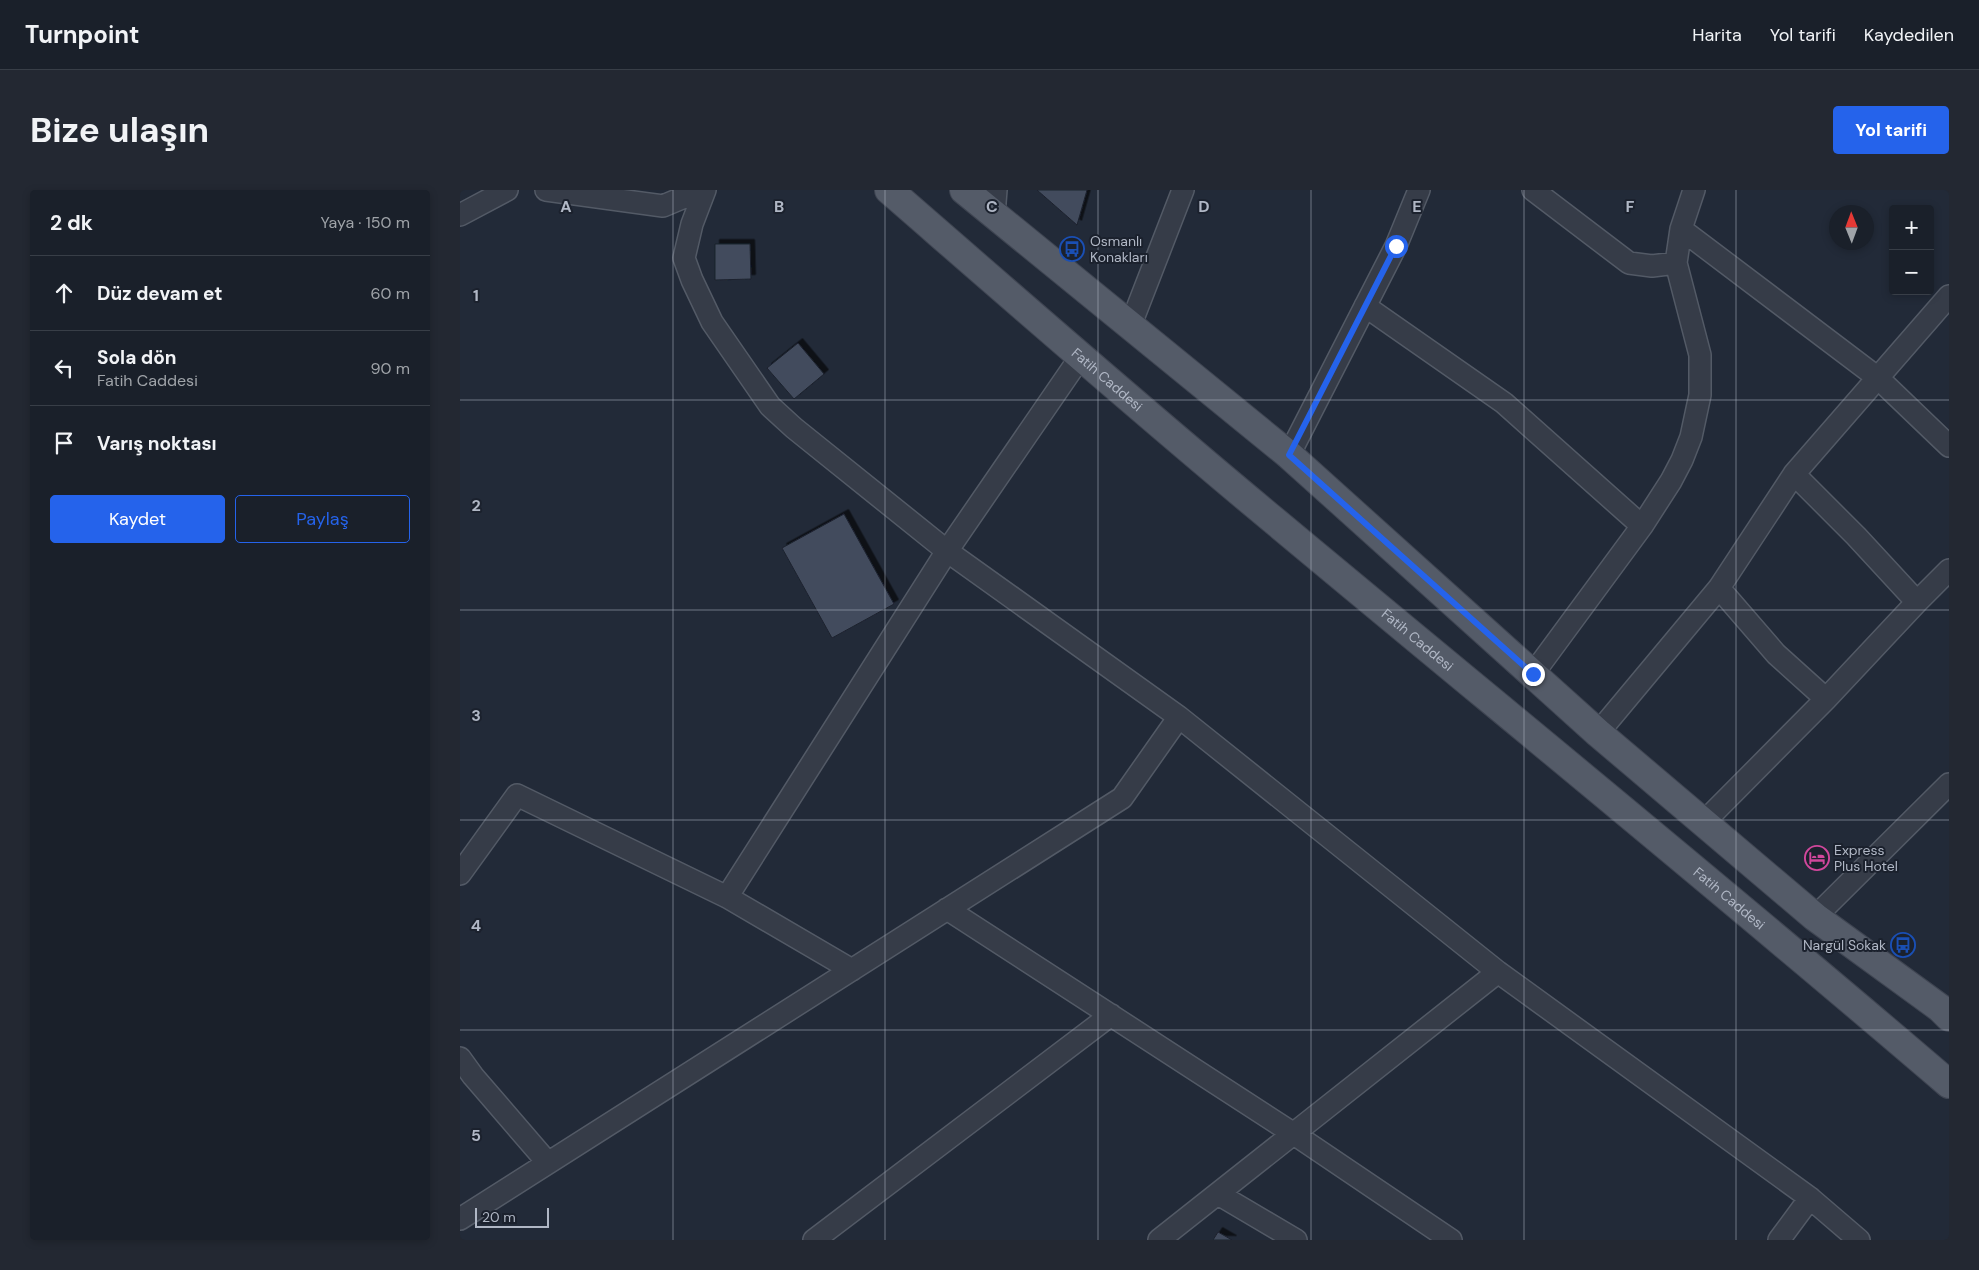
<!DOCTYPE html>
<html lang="tr">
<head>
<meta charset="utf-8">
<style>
  body { margin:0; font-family:"DM Sans",sans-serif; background:#232832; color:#f1f3f6 }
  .controls { position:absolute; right:15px; top:15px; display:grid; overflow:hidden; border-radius:5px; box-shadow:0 2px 8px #0003 }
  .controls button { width:45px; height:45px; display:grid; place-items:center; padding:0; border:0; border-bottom:1px solid #383e47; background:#1a202a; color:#f1f3f6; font:25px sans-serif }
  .compass { position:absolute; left:1369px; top:15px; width:45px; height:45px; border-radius:50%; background:#1a202a; box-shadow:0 2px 8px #0003; rotate:359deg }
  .scale { position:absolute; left:15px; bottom:12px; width:74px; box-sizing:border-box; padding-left:5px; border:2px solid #b0b7c5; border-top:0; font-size:14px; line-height:18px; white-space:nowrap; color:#b0b7c5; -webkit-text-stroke:4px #1b212d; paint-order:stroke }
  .stop { position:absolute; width:15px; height:15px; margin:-11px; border:4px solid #2563eb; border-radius:50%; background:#fff }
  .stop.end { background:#2563eb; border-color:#fff; box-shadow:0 1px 5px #0008 }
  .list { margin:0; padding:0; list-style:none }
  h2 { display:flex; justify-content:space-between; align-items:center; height:65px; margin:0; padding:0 20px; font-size:21px }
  h2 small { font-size:16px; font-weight:400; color:#9fa3a8 }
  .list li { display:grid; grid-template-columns:32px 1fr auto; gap:15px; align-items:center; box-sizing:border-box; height:75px; padding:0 20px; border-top:1px solid #383e47 }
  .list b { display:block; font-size:19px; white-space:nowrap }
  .list p { margin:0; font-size:16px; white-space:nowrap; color:#9fa3a8 }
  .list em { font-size:16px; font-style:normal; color:#9fa3a8 }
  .actions { display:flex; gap:10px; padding:15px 20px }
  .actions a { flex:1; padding:11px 0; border:1px solid #2563eb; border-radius:5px; text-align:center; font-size:18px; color:#2563eb }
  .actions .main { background:#2563eb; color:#fff }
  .icon { flex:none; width:28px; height:28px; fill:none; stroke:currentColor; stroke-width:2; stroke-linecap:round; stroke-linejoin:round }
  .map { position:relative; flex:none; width:1489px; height:1050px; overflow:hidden; border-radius:5px }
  header { display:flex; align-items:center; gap:30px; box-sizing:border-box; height:70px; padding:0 25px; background:#1a202a; border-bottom:1px solid #383e47 }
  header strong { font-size:24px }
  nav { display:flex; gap:28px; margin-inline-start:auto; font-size:18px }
  .intro { display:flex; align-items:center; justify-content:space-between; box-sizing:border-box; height:120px; padding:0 30px }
  h1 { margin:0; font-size:35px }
  .button { padding:12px 22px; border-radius:5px; background:#2563eb; color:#fff; font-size:18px; font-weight:700 }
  main { display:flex; gap:30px; padding:0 30px }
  aside { flex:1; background:#1a202a; border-radius:5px; box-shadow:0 2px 8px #0003 }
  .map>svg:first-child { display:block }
  .building { fill:#434c5d; stroke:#1d232f; filter:url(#shadow) }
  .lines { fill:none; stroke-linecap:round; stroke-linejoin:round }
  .minor-casing { stroke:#535a66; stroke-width:24 }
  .primary-casing { stroke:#3f4552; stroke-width:30 }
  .minor { stroke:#363c48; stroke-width:21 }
  .primary { stroke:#545b68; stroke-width:28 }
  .route { stroke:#2563eb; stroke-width:6 }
  .grid { fill:none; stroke:#b0b7c5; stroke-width:1; stroke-opacity:0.55 }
  .labels { text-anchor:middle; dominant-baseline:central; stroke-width:4; stroke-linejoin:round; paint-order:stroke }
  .poi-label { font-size:14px; fill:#b0b7c5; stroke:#1b212d; text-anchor:start }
  .street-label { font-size:14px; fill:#b0b7c5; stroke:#1b212d }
  .grid-label { font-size:16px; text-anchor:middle; font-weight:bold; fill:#b0b7c5; stroke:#1b212d; stroke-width:4; stroke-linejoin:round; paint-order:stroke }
</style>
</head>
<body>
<header>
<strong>Turnpoint</strong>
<nav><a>Harita</a><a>Yol tarifi</a><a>Kaydedilen</a></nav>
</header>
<div class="intro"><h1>Bize ulaşın</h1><a class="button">Yol tarifi</a></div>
<main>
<aside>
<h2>2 dk<small>Yaya · 150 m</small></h2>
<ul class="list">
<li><svg class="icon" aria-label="ahead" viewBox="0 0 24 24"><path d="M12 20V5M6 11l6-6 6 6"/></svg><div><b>Düz devam et</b></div><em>60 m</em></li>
<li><svg class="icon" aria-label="left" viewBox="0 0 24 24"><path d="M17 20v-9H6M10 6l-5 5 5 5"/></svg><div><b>Sola dön</b><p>Fatih Caddesi</p></div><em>90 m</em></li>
<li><svg class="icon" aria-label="arrive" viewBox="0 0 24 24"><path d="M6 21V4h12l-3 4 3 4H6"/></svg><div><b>Varış noktası</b></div></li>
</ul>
<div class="actions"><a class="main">Kaydet</a><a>Paylaş</a></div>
</aside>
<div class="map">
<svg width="1489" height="1050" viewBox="0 0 1489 1050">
  <defs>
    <filter id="shadow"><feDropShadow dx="4.5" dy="-4.5" stdDeviation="0" flood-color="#0009"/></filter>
  </defs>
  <rect width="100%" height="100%" fill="#222a38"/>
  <path class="building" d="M577 0H627L617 35Z
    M255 54H290L291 89 255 90Z
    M338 153 364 184 334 209 307 178Z
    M384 324 434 414 372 448 322 358Z
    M758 1042 772 1050H753Z"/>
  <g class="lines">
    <defs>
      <path id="minor" d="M86 0 203 16 241 0
        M245 0 232 34 224 68 232 90 252 132 310 216 334 238 487 361 719 527 1038 782 1350 1008 1399 1050
        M1073 0 1169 73 1192 76 1216 73
        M0 25 47 0
        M534 25 536 0
        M1221 39 1418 188 1489 256
        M905 116 1044 213 1182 336
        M671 134 723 0
        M829 265 936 56 959 0
        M1334 284 1396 346 1457 412
        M1259 398 1316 464 1366 509
        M1073 484 1182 336 1211 291 1222 270 1231 247 1240 205V165L1216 73 1221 39 1234 0
        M1138 543 1259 398 1334 284 1489 106
        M1244 632 1366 509 1457 412 1489 380
        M0 684 57 605 267 707 392 780
        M267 707 487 361 621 166
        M487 719 834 944 991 1050
        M1355 727 1489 594
        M0 868 13 886 88 973
        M758 1004 836 1050
        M0 1029 662 608 719 527
        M354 1050 651 825
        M699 1050 1038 782
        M1319 1050 1350 1008"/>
      <g id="primary">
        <path id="s1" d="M429 0C552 107 674 214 799 318 1029 510 1262 699 1489 894"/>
        <path d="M504 0 829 265 1138 543 1355 727 1480 818 1489 827"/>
      </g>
    </defs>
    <use href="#minor" class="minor-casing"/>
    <use href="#primary" class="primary-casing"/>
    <use href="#minor" class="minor"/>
    <use href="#primary" class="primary"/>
  </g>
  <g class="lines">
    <path class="route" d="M936 56 829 265 1073 484"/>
  </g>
  <path class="grid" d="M213 0V1050M425 0V1050M638 0V1050M851 0V1050M1064 0V1050M1276 0V1050M0 210H1489M0 420H1489M0 630H1489M0 840H1489"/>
  <defs>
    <symbol id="bus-ring" viewBox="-11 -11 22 22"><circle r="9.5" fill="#1b212d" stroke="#1a4fb4" stroke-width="1.5"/><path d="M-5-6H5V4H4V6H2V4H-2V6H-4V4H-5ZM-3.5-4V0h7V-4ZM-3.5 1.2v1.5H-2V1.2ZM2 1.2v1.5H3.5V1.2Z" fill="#1a4fb4"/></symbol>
    <symbol id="hotel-ring" viewBox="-11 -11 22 22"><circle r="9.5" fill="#1b212d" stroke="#d1479c" stroke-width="1.5"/><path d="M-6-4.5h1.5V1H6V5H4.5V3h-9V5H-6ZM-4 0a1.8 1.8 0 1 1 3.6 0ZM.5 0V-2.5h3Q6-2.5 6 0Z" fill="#d1479c"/></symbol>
  </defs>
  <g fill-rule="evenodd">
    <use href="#bus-ring" x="598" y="45" width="28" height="28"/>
    <use href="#hotel-ring" x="1343" y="654" width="28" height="28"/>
    <use href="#bus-ring" x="1429" y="741" width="28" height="28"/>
  </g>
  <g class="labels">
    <g class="poi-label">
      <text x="630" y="51">Osmanlı<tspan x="630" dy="16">Konakları</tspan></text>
      <text x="1374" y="660">Express<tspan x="1374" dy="16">Plus Hotel</tspan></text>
      <text x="1426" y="755" text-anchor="end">Nargül Sokak</text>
    </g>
    <g class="street-label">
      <text stroke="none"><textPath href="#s1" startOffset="289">Fatih Caddesi</textPath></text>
      <text stroke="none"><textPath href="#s1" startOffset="694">Fatih Caddesi</textPath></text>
      <text stroke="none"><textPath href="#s1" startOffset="1099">Fatih Caddesi</textPath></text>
    </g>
  </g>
  <g class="grid-label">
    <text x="106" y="22">A</text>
    <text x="319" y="22">B</text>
    <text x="532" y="22">C</text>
    <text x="744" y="22">D</text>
    <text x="957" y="22">E</text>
    <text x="1170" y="22">F</text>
    <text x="16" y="111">1</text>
    <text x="16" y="321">2</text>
    <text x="16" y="531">3</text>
    <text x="16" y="741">4</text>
    <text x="16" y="951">5</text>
  </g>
</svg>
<div class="controls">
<button>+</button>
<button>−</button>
</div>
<svg class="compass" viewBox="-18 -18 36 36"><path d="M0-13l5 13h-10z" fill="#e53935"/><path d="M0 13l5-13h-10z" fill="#9fa3a8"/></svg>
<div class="scale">20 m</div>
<div class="stop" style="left:936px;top:56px"></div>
<div class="stop end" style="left:1073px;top:484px"></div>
</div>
</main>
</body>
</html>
